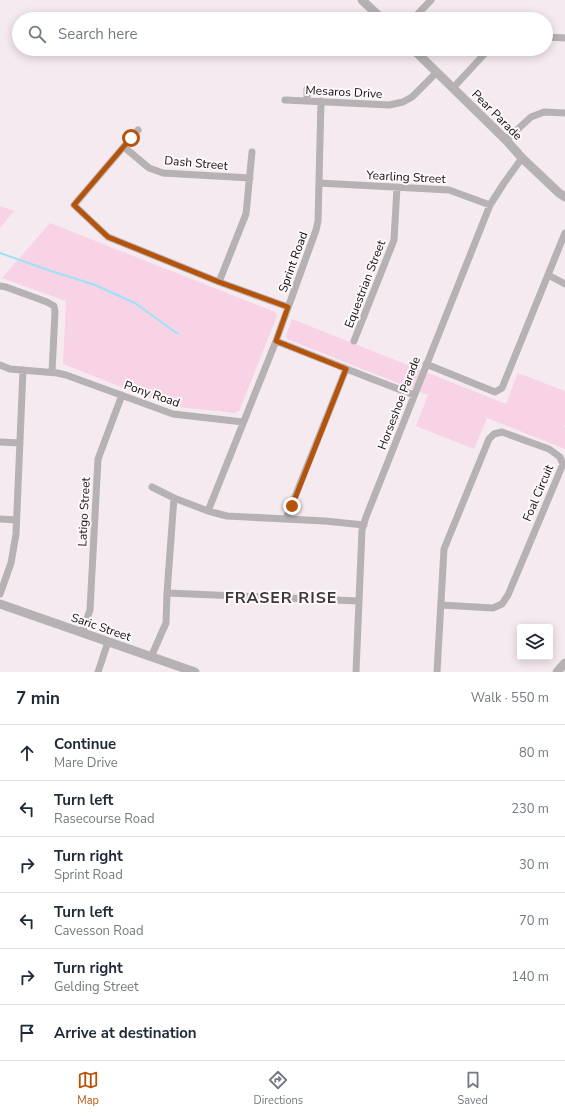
<!DOCTYPE html>
<html lang="en">
<head>
<meta charset="utf-8">
<style>
  body { margin:0; font-family:"Nunito Sans",sans-serif; background:#f2f2f3; color:#1f2937 }
  .controls { position:absolute; right:12px; bottom:12px; display:grid; overflow:hidden; border-radius:4px; box-shadow:0 2px 10px #0003 }
  .controls button { width:36px; height:36px; display:grid; place-items:center; padding:0; border:0; border-bottom:1px solid #e0e1e3; background:#fff; color:#1f2937; font:20px sans-serif }
  .stop { position:absolute; width:12px; height:12px; margin:-9px; border:3px solid #b45309; border-radius:50%; background:#fff }
  .stop.end { background:#b45309; border-color:#fff; box-shadow:0 1px 4px #0008 }
  .list { margin:0; padding:0; list-style:none }
  h2 { display:flex; justify-content:space-between; align-items:center; height:52px; margin:0; padding:0 16px; font-size:17px }
  h2 small { font-size:13px; font-weight:400; color:#747a83 }
  .list li { display:grid; grid-template-columns:26px 1fr auto; gap:12px; align-items:center; box-sizing:border-box; height:56px; padding:0 16px; border-top:1px solid #e0e1e3 }
  .list b { display:block; font-size:15px; white-space:nowrap }
  .list p { margin:0; font-size:13px; white-space:nowrap; color:#747a83 }
  .list em { font-size:13px; font-style:normal; color:#747a83 }
  .icon { flex:none; width:22px; height:22px; fill:none; stroke:currentColor; stroke-width:2; stroke-linecap:round; stroke-linejoin:round }
  .map { position:relative; flex:none; width:565px; height:672px; overflow:hidden }
  .search { position:absolute; background:#fff; box-shadow:0 2px 10px #0003; left:12px; right:12px; top:12px; height:44px; display:flex; align-items:center; gap:10px; box-sizing:border-box; padding:0 14px; border-radius:22px; color:#747a83; font-size:15px }
  .sheet { height:388px; background:#fff }
  nav { display:flex; justify-content:space-around; align-items:center; box-sizing:border-box; height:56px; border-top:1px solid #e0e1e3; background:#fff; font-size:11px; color:#747a83 }
  nav a { display:grid; justify-items:center; gap:2px }
  nav .on { color:#b45309 }
  .map>svg:first-child { display:block }
  .green { fill:#f7d3e5 }
  .lines { fill:none; stroke-linecap:round; stroke-linejoin:round }
  .stream { stroke:#9be3f7; stroke-width:2 }
  .minor { stroke:#b6b1b3; stroke-width:7 }
  .tertiary { stroke:#b6b1b3; stroke-width:9 }
  .route { stroke:#b45309; stroke-width:5 }
  .labels { text-anchor:middle; dominant-baseline:central; stroke-width:4; stroke-linejoin:round; paint-order:stroke }
  .street-label { font-size:12px; fill:#130f11; stroke:#fef9fb }
  .district-label { font-size:16px; font-weight:bold; letter-spacing:1px; fill:#3f363a; stroke:#fef9fb }
</style>
</head>
<body>
<div class="map">
<svg width="565" height="672" viewBox="0 0 565 672">
  <rect width="100%" height="100%" fill="#f5eaef"/>
  <path class="green" d="M0 206 14 211 0 228Z
    M50 223 275 312 277 316 239 411 235 413 170 406 63 364 66 301 2 278Z
    M292 319 506 404 518 373 565 391V424L564 427H565V449L487 418 474 449 416 426 428 395 287 339 286 336Z"/>
  <g class="lines">
    <path class="stream" d="M0 253 51 271 95 285 135 303 178 334"/>
    <path class="minor" d="M413 19 431 0
      M546 37 565 38
      M453 88 489 49
      M285 100 389 105 403 102 412 97 437 72
      M307 101V89
      M138 130 74 205 108 237 219 282 288 307
      M506 140 531 117 544 112 565 113
      M124 147 149 168 163 173 250 178
      M319 183 449 190 490 205
      M548 275 565 284
      M219 282 246 214 252 152
      M0 286 6 287 47 302 54 306 55 312 52 372
      M276 341 367 377 414 395
      M354 341 394 240 397 187
      M426 364 495 392 502 388 565 233
      M0 365 10 369 57 373 66 375 173 414 243 422
      M0 442 20 443
      M152 487 174 498 208 511 227 516 325 521 364 525
      M208 511 276 341 316 230 318 221 321 101
      M0 519 16 520
      M286 519 346 369
      M167 593 174 498
      M0 594 11 563 16 534 23 370
      M82 633 90 610 98 459 122 395
      M151 657 166 623 167 593 359 601
      M98 672 108 642
      M356 672 362 530 366 517 490 205 504 183 522 158
      M437 672 444 549 489 439 494 434 502 432 549 449 560 457 563 464 508 595 502 604 493 608 441 605"/>
    <path class="tertiary" d="M362 0 382 19
      M413 49 506 140 522 158 559 193 565 197
      M0 604 195 672
      M557 672 565 663"/>
  </g>
  <g class="lines">
    <path class="route" d="M131 138 74 205 108 237 219 282 288 307 276 341 346 369 292 506"/>
  </g>
  <g class="labels">
    <g class="street-label">
      <text transform="translate(344 92) rotate(3)">Mesaros Drive</text>
      <text transform="translate(497 115) rotate(45)">Pear Parade</text>
      <text transform="translate(196 163) rotate(5)">Dash Street</text>
      <text transform="translate(406 177) rotate(3)">Yearling Street</text>
      <text transform="translate(293 262) rotate(-70)">Sprint Road</text>
      <text transform="translate(365 284) rotate(-69)">Equestrian Street</text>
      <text transform="translate(152 394) rotate(19)">Pony Road</text>
      <text transform="translate(399 403) rotate(-69)">Horseshoe Parade</text>
      <text transform="translate(538 493) rotate(-67)">Foal Circuit</text>
      <text transform="translate(84 512) rotate(-87)">Latigo Street</text>
      <text transform="translate(101 627) rotate(19)">Saric Street</text>
    </g>
    <g class="district-label">
      <text x="281" y="598">FRASER RISE</text>
    </g>
  </g>
</svg>
<div class="controls">
<button><svg class="icon" aria-label="layers" viewBox="0 0 24 24"><path d="M12 4l9 5-9 5-9-5zM3 14l9 5 9-5"/></svg></button>
</div>
<div class="stop" style="left:131px;top:138px"></div>
<div class="stop end" style="left:292px;top:506px"></div>
<div class="search"><svg class="icon" aria-label="search" viewBox="0 0 24 24"><circle cx="10" cy="10" r="6"/><path d="M15 15l6 6"/></svg>Search here</div>
</div>
<section class="sheet">
<h2>7 min<small>Walk · 550 m</small></h2>
<ul class="list">
<li><svg class="icon" aria-label="ahead" viewBox="0 0 24 24"><path d="M12 20V5M6 11l6-6 6 6"/></svg><div><b>Continue</b><p>Mare Drive</p></div><em>80 m</em></li>
<li><svg class="icon" aria-label="left" viewBox="0 0 24 24"><path d="M17 20v-9H6M10 6l-5 5 5 5"/></svg><div><b>Turn left</b><p>Rasecourse Road</p></div><em>230 m</em></li>
<li><svg class="icon" aria-label="right" viewBox="0 0 24 24"><path d="M7 20v-9h11M14 6l5 5-5 5"/></svg><div><b>Turn right</b><p>Sprint Road</p></div><em>30 m</em></li>
<li><svg class="icon" aria-label="left" viewBox="0 0 24 24"><path d="M17 20v-9H6M10 6l-5 5 5 5"/></svg><div><b>Turn left</b><p>Cavesson Road</p></div><em>70 m</em></li>
<li><svg class="icon" aria-label="right" viewBox="0 0 24 24"><path d="M7 20v-9h11M14 6l5 5-5 5"/></svg><div><b>Turn right</b><p>Gelding Street</p></div><em>140 m</em></li>
<li><svg class="icon" aria-label="arrive" viewBox="0 0 24 24"><path d="M6 21V4h12l-3 4 3 4H6"/></svg><div><b>Arrive at destination</b></div></li>
</ul>
</section>
<nav>
<a class="on"><svg class="icon" aria-label="map" viewBox="0 0 24 24"><path d="M3 6l6-2 6 2 6-2v14l-6 2-6-2-6 2zM9 4v14M15 6v14"/></svg>Map</a>
<a><svg class="icon" aria-label="directions" viewBox="0 0 24 24"><path d="M12 3l9 9-9 9-9-9zM9 14v-3h6M13 9l2 2-2 2"/></svg>Directions</a>
<a><svg class="icon" aria-label="saved" viewBox="0 0 24 24"><path d="M7 4h10v16l-5-4-5 4z"/></svg>Saved</a>
</nav>
</body>
</html>
